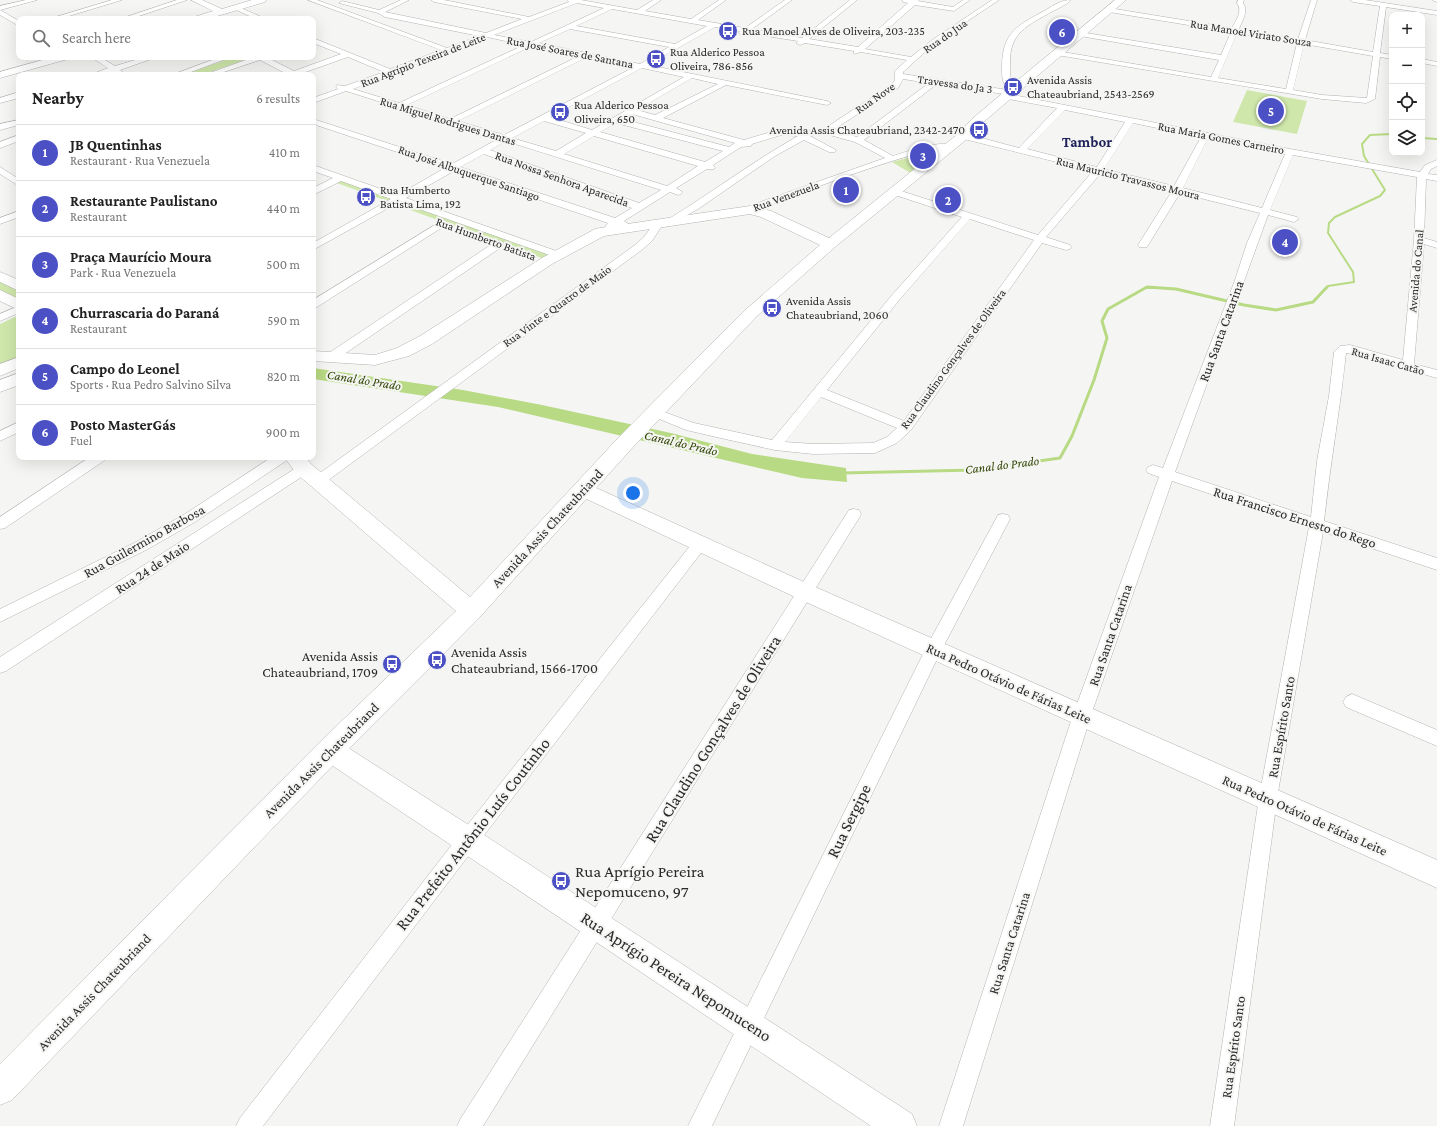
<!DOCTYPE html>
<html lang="en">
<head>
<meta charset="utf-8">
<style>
  body { margin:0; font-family:"Crimson Pro",serif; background:#f2f2f2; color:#222 }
  .controls { position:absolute; right:12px; top:12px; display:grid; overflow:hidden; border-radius:8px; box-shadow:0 4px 16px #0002 }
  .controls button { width:36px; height:36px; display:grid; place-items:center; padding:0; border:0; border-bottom:1px solid #e0e0e0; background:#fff; color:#222; font:20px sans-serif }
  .you { position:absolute; left:633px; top:493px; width:14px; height:14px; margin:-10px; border:3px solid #fff; border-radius:50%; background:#1a73e8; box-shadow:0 0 0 6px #1a73e833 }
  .badge { display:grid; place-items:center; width:26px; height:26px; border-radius:50%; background:#4b50c5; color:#fff; font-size:13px; font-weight:700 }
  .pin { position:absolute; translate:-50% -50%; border:2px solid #fff; box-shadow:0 1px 4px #0006 }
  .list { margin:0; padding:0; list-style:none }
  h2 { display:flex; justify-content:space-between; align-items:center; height:52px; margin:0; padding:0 16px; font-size:17px }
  h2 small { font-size:13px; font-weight:400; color:#767676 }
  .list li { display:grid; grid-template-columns:26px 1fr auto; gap:12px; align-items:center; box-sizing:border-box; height:56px; padding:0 16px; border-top:1px solid #e0e0e0 }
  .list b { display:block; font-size:15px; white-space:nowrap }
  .list p { margin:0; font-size:13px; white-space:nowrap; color:#767676 }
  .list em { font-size:13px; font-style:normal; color:#767676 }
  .icon { flex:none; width:22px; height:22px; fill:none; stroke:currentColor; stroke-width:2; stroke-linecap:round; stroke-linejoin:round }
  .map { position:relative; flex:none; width:1437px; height:1126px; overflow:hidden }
  .search { position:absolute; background:#fff; box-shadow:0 4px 16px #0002; left:16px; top:16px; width:300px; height:44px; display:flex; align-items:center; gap:10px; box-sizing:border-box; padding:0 14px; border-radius:8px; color:#767676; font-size:15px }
  .panel { position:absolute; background:#fff; box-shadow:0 4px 16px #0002; left:16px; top:72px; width:300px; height:388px; border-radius:8px }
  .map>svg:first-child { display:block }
  .green { fill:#cfe7ab }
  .water { fill:#b9da84 }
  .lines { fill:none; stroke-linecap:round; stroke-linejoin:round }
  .stream-far1 { stroke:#b9da84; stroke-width:2 }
  .stream { stroke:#b9da84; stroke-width:3 }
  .street-casing { stroke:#b2b3b1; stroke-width:1 }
  .secondary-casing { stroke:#b2b3b1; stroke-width:1 }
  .primary-casing { stroke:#b2b3b1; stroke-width:1 }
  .street { fill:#fff; fill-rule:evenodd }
  .secondary { fill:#fff; fill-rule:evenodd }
  .primary { fill:#fff; fill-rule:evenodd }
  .labels { text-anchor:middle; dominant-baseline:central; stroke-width:4; stroke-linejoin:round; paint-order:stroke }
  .far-poi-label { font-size:12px; fill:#2a2a29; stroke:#f5f6f3; text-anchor:start }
  .far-street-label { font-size:12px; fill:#2a2a29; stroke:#f5f6f3 }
  .far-water-label { font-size:13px; font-style:italic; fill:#324505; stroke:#f5f6f3 }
  .street-label { font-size:14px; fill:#2a2a29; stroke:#f5f6f3 }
  .poi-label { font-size:14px; fill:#2a2a29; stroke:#f5f6f3; text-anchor:start }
  .far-district-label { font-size:15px; font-weight:bold; fill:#1e215a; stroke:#f5f6f3 }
  .near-street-label { font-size:17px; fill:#2a2a29; stroke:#f5f6f3 }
  .near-poi-label { font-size:17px; fill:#2a2a29; stroke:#f5f6f3; text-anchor:start }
</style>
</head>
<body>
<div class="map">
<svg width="1437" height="1126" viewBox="0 0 1437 1126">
  <rect width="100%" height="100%" fill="#f5f6f3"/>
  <path class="green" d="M234 57H254L201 75H183Z
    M1247 90 1307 101 1297 134 1233 122Z
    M938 150 912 174 892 162Z
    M339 179 395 199 390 202 334 182Z
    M399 200 554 256 547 260 394 204Z
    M0 279 19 290V300L0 290Z
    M17 316 19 318V365L0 372V324Z"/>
  <path class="water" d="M313 368 463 390 542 405 671 433 752 454 846 468 847 482 802 478 498 407 313 379Z"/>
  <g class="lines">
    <path class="stream-far1" d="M1422 138 1437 139
      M1146 288H1156
      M1326 288 1328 286 1354 282 1353 272 1328 233 1329 223 1335 217 1380 196 1385 190 1364 156 1362 144 1370 135 1392 134"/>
    <path class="stream" d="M842 473 975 470 1060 458 1072 436 1094 380 1107 338 1102 321 1108 309 1147 287 1176 289 1244 305 1276 310 1313 302 1327 287"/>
    <defs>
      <path id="street" d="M26 0H37L0 10V6Z
        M112 0H122L59 19H49Z
        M177 0H187L130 19H120Z
        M308 0H317L447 48 479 36 385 17 378 13 339 3 342 1 379 10 401 0H409L385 12 486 33 522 19 434 2 431 0H444L529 17 569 2 567 0H581L637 10 653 0H661L645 11 691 19 719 0H726L698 20 745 28 785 0H792L752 29 802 38 850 0H857L809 39 858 47 908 3 903 2 902 0H919L918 1 953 7 963 0H970L954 11 915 5 865 49 911 57 932 40 992 0H999L936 42 903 72V74L1008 90C1002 83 1002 76 1002 67 1002 32 1018 25 1046 10 1054 5 1061 0 1071 0 1066 5 1059 8 1053 11 1027 26 1009 32 1010 65 1010 76 1010 82 1017 91L1013 95 1290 149 1420 172 1425 165 1437 160V166L1431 169 1428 174 1437 175V181L1426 179 1424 238 1437 242V248L1424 244 1414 364 1437 370V378L1349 353H1346C1340 410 1330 465 1324 521L1437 558V570L1323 532 1277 798 1234 1126H1210L1259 798 1309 527 1172 481 1091 715 963 1126H939L1073 715 1159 477 1148 473 1146 470 1148 467 1153 465 1163 468 1235 280 1247 243 1260 213 1180 193 1147 247H1139L1138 245 1172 191 1101 173 1046 237 1070 245 1071 247 1070 249 1066 250 1042 243 911 430 897 443 875 453 813 454 775 450 725 439 686 430 652 416 650 413 652 410 656 409 694 423 772 440 892 295 962 217 892 194 890 192 892 190H898L1038 235 1093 171 960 138 959 136 963 133 1019 148 1057 108 1003 98 1002 96 1004 94 937 84 864 140 893 156C906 152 944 138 953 147L952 149C941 152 930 150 919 153 863 169 807 190 753 212H747L745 210 747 208 763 201 885 158 855 142 826 134 810 136 836 150 835 152H829L804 140 775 156 698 209 670 225 665 222 667 220C711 193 752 162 798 136L781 135 752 144 751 146 741 147 713 165 715 167 714 169H707L676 188 683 192 681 194 678 195 670 192 624 221 630 225 625 228 617 226 610 229 607 228 605 226 608 223 454 171 406 198 562 253 563 255 558 258 399 202 313 250V243L391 199 341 181 313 195V188L333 178 313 171V165L398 195 445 168 313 124V119L452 164 498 139 346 91 313 103V98L338 89 336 87 337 85 345 86 384 72 348 57 297 75H286L287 74 260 60 215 75H204L254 57H266L294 71 341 54 313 43V38L390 69 441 50ZM577 3 604 8 531 42 494 35ZM612 9 707 26 675 44 576 26ZM715 27 740 31 739 33 742 35 747 33 798 41 796 43 800 45 805 43 854 51V54L861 52 907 60 895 71V80L892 84 824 129 807 131 781 129 744 140 663 118 726 85 827 105 831 103 827 101 648 65ZM570 29 669 47 640 64 539 43ZM487 37 524 45 399 103 353 89ZM532 46 579 56 450 119 407 105ZM587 57 634 67 504 135 458 121ZM642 68 684 77 592 130 550 117ZM692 78 718 84 655 115 637 110ZM903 79 929 83 857 137 833 130 898 88ZM1065 110 1125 122 1097 167 1027 149ZM632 114 735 143 729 147 622 119ZM544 121 586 133 556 151 512 138ZM616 123 723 151 705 162 600 132ZM1133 123 1201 137 1174 186 1104 169ZM594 136 698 166 667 186 564 154ZM1208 138 1285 154 1262 208 1183 188ZM506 141 661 190 639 203 490 150ZM484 154 632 208 615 218 460 167ZM1293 155 1417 177 1414 240 1403 360 1350 345 1340 346 1334 352 1329 396 1317 461 1311 517 1175 472 1268 215 1294 222 1299 219 1297 217 1270 210ZM970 219 1034 240 904 421 827 390 900 299ZM821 397 897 428 887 437 873 443 813 444 785 442Z
        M1238 0H1244L1243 3C1249 11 1242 21 1239 29L1298 39 1311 0H1317L1305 40 1373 52 1380 6 1353 2 1350 0H1365L1437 11V15L1386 7 1380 53 1392 55V59L1380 57 1375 99 1366 103 1322 99 1057 55 1053 53 1057 51 1211 77 1219 60 1080 36 1077 34 1080 32 1221 55 1231 32 1109 12 1106 10 1109 8 1232 28C1236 20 1243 11 1237 3ZM1237 33 1297 43 1286 89 1218 78ZM1304 44 1373 56 1367 98 1322 95 1293 90Z
        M1433 0H1437V2L1434 1Z
        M236 6 264 18 265 19H256L234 9 233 8Z
        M0 10 19 21V26L0 15Z
        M91 57H100L115 66 145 57H157L120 70 124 73 123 75H117L113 72 102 75H90L108 68Z
        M220 57H231L183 75H172Z
        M1422 59 1437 62V66L1422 63Z
        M16 93H19V98L0 103V98Z
        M19 120V125L0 130V124Z
        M19 135V141L0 148V142Z
        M0 167 19 179V186L0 174Z
        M19 211V217L0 224V218Z
        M443 220 448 223 446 225 317 307 313 308V300Z
        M658 221 663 224 652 241 643 249 323 484 318 486 313 484 311 481 313 478 635 245 644 237 655 222Z
        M499 241 503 242 504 244 503 246 334 361H326L324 358 326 355 495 242Z
        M19 306V313L0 321V314Z
        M19 422V432L0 441V431Z
        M90 457H107L105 460 5 528 0 529V517Z
        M272 457H289L287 460 195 522 146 550 0 622V609L136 542 185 514Z
        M304 464 309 466 311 469 309 472 6 671 0 673V657L299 466Z
        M854 509 859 510 861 514 859 518 483 1126H457L461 1118 849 510Z
        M1003 514 1008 515 1010 519 940 653 712 1126H688L928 644 998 515Z
        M699 539 704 541 706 545 704 549 475 847 263 1126H236L240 1118 461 833 694 541Z
        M1352 694 1437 730V746L1346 707 1343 702 1346 697Z"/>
      <path id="secondary" d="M191 0H202L222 9 252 0H266L265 2 207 19H192L194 17 213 11Z
        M53 57H69L68 59 0 78V72Z
        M0 272 19 280V291L0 282Z
        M0 290 19 299V310L0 301Z
        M583 482 813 586 1437 860V888L797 598 576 494 573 489 576 484Z
        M330 738 339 742 478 831 912 1114 917 1126H871L321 758 318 750 321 742Z"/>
      <path id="primary" d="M1115 0H1126L980 125 967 139 835 247 756 317 634 446 479 618 339 759 12 1100 0 1105V1064L321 741 456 611 297 474 284 457H305L311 464 470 597 620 436 744 311 820 245 761 217 750 214 604 236 552 264 432 344 409 356 375 365 313 361V351L375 355 397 348 420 336 542 258 595 229 600 228 750 206 771 211 829 238 959 133 972 119 1030 70Z
        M19 357V368L0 376V364Z
        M19 373V385L0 392V380Z"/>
    </defs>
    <use href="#street" class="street-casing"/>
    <use href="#secondary" class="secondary-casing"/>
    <use href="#primary" class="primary-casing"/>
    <use href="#street" class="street"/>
    <use href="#secondary" class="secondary"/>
    <use href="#primary" class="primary"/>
  </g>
  <defs>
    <symbol id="bus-disc" viewBox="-11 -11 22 22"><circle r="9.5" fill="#4b50c5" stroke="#f5f6f3"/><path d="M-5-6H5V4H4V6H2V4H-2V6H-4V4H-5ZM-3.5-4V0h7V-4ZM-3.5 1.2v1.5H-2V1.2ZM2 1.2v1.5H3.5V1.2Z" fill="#fff"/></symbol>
  </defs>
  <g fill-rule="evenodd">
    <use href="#bus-disc" x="717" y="20" width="22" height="22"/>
    <use href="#bus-disc" x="645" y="48" width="22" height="22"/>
    <use href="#bus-disc" x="1002" y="76" width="22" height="22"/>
    <use href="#bus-disc" x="549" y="101" width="22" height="22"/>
    <use href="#bus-disc" x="968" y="119" width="22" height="22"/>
    <use href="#bus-disc" x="355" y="186" width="22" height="22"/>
    <use href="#bus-disc" x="761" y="297" width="22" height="22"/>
    <use href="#bus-disc" x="426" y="649" width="22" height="22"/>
    <use href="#bus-disc" x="381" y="653" width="22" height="22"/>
    <use href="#bus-disc" x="550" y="870" width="22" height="22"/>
  </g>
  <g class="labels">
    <g class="far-poi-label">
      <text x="742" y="31">Rua Manoel Alves de Oliveira, 203-235</text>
      <text x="670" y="52">Rua Alderico Pessoa<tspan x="670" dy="14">Oliveira, 786-856</tspan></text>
      <text x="1027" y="80">Avenida Assis<tspan x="1027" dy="14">Chateaubriand, 2543-2569</tspan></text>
      <text x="574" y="105">Rua Alderico Pessoa<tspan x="574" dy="14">Oliveira, 650</tspan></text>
      <text x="965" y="130" text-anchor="end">Avenida Assis Chateaubriand, 2342-2470</text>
      <text x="380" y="190">Rua Humberto<tspan x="380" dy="14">Batista Lima, 192</tspan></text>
      <text x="786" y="301">Avenida Assis<tspan x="786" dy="14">Chateaubriand, 2060</tspan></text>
    </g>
    <g class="far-street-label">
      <text transform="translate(1251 33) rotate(9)">Rua Manoel Viriato Souza</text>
      <text transform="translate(945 36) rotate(-35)">Rua do Jua</text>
      <text transform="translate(570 52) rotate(11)">Rua José Soares de Santana</text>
      <text transform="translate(423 60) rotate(-21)">Rua Agrípio Texeira de Leite</text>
      <text transform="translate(955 84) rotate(8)">Travessa do Ja 3</text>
      <text transform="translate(875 98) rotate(-35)">Rua Nove</text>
      <text transform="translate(448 121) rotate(17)">Rua Miguel Rodrigues Dantas</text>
      <text transform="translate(1221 138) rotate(11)">Rua Maria Gomes Carneiro</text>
      <text transform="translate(469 173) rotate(19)">Rua José Albuquerque Santiago</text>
      <text transform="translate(1128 178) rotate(14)">Rua Mauricio Travassos Moura</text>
      <text transform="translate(562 179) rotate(20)">Rua Nossa Senhora Aparecida</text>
      <text transform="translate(786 196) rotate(-20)">Rua Venezuela</text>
      <text transform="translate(486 239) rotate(20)">Rua Humberto Batista</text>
      <text transform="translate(1416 271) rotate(-85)">Avenida do Canal</text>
      <text transform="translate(557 306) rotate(-36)">Rua Vinte e Quatro de Maio</text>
      <text transform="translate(953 359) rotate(-54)">Rua Claudino Gonçalves de Oliveira</text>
      <text transform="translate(1388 361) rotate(16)">Rua Isaac Catão</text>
    </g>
    <g class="far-water-label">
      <text transform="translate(364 380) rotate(9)">Canal do Prado</text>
      <text transform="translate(681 443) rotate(13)">Canal do Prado</text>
      <text transform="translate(1002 465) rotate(-7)">Canal do Prado</text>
    </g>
    <g class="street-label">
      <text transform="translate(1221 331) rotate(-70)">Rua Santa Catarina</text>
      <text transform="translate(1295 517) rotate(18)">Rua Francisco Ernesto do Rego</text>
      <text transform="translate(547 528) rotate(-47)">Avenida Assis Chateubriand</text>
      <text transform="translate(144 541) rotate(-29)">Rua Guilermino Barbosa</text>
      <text transform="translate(152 567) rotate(-33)">Rua 24 de Maio</text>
      <text transform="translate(1110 635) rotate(-71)">Rua Santa Catarina</text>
      <text transform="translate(1009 683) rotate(24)">Rua Pedro Otávio de Fárias Leite</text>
      <text transform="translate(1281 727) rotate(-80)">Rua Espírito Santo</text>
      <text transform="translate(321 760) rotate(-45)">Avenida Assis Chateubriand</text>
      <text transform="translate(1305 815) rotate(24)">Rua Pedro Otávio de Fárias Leite</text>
      <text transform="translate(1009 943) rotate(-72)">Rua Santa Catarina</text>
      <text transform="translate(94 992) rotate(-46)">Avenida Assis Chateubriand</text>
      <text transform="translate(1233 1047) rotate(-82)">Rua Espírito Santo</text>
    </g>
    <g class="poi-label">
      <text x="451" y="652">Avenida Assis<tspan x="451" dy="16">Chateaubriand, 1566-1700</tspan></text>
      <text x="378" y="656" text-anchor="end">Avenida Assis<tspan x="378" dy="16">Chateaubriand, 1709</tspan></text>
    </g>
    <g class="far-district-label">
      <text x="1087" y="142">Tambor</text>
    </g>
    <g class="near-street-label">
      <text transform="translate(713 739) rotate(-58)">Rua Claudino Gonçalves de Oliveira</text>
      <text transform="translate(849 821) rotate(-64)">Rua Sergipe</text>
      <text transform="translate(473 834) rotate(-52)">Rua Prefeito Antônio Luís Coutinho</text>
      <text transform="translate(676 977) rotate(33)">Rua Aprígio Pereira Nepomuceno</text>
    </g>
    <g class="near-poi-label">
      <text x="575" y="871">Rua Aprígio Pereira<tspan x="575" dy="20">Nepomuceno, 97</tspan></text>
    </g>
  </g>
</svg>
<div class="controls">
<button>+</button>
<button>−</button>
<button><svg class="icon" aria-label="locate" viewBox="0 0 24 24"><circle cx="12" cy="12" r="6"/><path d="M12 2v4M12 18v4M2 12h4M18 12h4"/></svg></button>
<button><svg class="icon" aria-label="layers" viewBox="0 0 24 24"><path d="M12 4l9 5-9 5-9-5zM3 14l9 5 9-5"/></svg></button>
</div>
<div class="you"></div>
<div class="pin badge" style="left:846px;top:190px">1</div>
<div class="pin badge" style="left:948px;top:200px">2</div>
<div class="pin badge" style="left:923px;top:156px">3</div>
<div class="pin badge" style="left:1285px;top:242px">4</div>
<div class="pin badge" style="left:1271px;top:111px">5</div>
<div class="pin badge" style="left:1062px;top:32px">6</div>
<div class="search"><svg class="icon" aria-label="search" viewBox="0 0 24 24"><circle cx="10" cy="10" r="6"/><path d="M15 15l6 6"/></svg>Search here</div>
<section class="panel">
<h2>Nearby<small>6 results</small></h2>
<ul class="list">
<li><span class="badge">1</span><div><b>JB Quentinhas</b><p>Restaurant · Rua Venezuela</p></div><em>410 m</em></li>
<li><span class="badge">2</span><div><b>Restaurante Paulistano</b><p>Restaurant</p></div><em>440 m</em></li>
<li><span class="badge">3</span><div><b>Praça Maurício Moura</b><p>Park · Rua Venezuela</p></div><em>500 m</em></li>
<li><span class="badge">4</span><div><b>Churrascaria do Paraná</b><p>Restaurant</p></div><em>590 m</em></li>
<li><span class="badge">5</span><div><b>Campo do Leonel</b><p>Sports · Rua Pedro Salvino Silva</p></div><em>820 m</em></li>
<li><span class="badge">6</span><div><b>Posto MasterGás</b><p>Fuel</p></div><em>900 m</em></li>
</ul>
</section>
</div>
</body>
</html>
